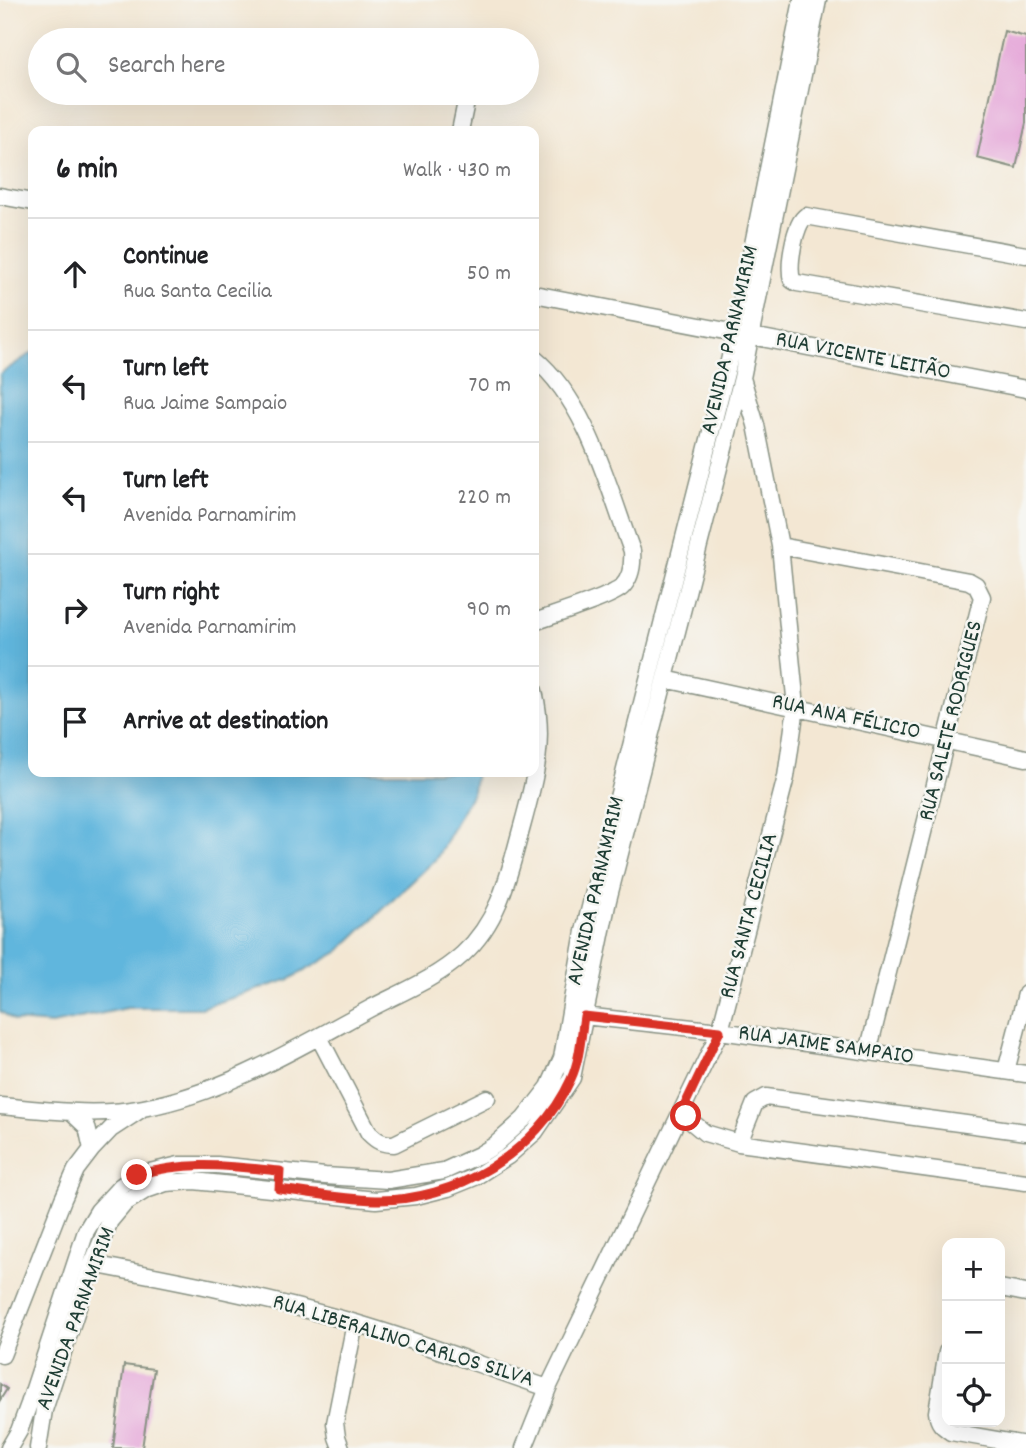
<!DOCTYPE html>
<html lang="en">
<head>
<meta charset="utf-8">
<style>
  body { margin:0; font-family:Dekko,sans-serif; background:#f6f6f6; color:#202124 }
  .controls { position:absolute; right:21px; bottom:21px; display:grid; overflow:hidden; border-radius:14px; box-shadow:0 7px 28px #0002 }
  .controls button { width:63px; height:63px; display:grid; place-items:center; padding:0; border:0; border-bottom:2px solid #e0e0e0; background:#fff; color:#202124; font:35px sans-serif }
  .stop { position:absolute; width:21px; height:21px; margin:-16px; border:5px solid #d93025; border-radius:50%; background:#fff }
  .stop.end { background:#d93025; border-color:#fff; box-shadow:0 2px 7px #0008 }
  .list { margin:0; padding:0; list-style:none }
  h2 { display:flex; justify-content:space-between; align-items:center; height:91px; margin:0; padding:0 28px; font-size:30px }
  h2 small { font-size:23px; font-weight:400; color:#757577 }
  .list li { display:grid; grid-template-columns:46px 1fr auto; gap:21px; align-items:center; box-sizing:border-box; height:112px; padding:0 28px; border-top:2px solid #e0e0e0 }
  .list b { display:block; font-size:26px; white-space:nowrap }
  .list p { margin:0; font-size:23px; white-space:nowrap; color:#757577 }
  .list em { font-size:23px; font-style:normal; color:#757577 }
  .icon { flex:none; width:38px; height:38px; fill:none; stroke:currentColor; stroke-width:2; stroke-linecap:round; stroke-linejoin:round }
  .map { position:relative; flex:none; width:1026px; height:1448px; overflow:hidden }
  .search { position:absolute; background:#fff; box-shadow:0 7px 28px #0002; left:28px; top:28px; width:511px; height:77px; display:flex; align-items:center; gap:18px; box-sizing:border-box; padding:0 24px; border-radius:38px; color:#757577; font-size:26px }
  .panel { position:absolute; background:#fff; box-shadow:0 7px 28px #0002; left:28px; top:126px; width:511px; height:651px; border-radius:14px }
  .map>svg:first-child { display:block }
  .green { fill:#7bd499; stroke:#4d8866; stroke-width:2 }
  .water { fill:#60b6dd; stroke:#407a88; stroke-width:2 }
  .building { fill:#e4a2d7 }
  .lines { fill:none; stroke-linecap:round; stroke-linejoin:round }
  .minor-casing { stroke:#899284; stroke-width:19 }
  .minor { stroke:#fff; stroke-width:16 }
  .route { stroke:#d93025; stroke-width:9 }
  .labels { text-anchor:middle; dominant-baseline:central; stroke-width:5; stroke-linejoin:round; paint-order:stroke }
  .street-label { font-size:23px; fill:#1f3d34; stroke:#f6f6f2 }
</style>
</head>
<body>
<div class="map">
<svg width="1026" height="1448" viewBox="0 0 1026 1448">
  <rect width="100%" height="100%" fill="#f6f6f2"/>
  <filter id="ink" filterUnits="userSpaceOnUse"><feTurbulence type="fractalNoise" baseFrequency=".0143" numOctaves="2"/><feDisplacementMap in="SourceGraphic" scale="14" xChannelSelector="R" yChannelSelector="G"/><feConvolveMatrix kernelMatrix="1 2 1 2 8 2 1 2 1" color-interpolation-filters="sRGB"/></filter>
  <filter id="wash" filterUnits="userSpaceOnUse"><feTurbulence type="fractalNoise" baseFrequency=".00686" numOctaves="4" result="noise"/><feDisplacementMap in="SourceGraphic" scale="28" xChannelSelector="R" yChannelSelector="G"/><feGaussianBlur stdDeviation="1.57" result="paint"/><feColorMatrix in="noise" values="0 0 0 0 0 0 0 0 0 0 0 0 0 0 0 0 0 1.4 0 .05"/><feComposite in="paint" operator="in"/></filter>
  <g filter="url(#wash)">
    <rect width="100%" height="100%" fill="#f3e7d3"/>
    <path class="green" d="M159 1171 269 1174 267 1181 141 1187 91 1253 85 1250C103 1209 119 1191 159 1171Z"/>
    <path class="water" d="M33 352V772H476L473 791 436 859 338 952 290 979 201 1008H127L52 1024 15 1021 0 1011V374Z"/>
    <g id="blocks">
      <path class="building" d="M1004 31 1026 37V123L1016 168 977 158Z
        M124 1365 154 1369 142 1448H113Z
        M0 1384 7 1389 0 1400Z"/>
    </g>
  </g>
  <g filter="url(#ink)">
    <use href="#blocks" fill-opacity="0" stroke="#899284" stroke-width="2"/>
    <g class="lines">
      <defs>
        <path id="minor" d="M460 131 466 102
          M0 196 33 202
          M1026 255 806 216C794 224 788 266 792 280L797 283 1026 322
          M534 294 1026 389
          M534 358C588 403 608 487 632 551 633 564 632 577 622 587 612 597 551 616 534 622
          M780 546 969 581 976 585 982 597 868 1052
          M665 679 1026 758
          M584 1016 720 1031 1026 1074
          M319 1037 369 1133C377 1141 382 1144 394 1144L487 1098
          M1006 1071 1026 994
          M0 1106C47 1110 96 1117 143 1108 224 1093 299 1047 371 1008 402 992 437 978 463 954 496 924 507 883 518 841 532 789 547 746 534 691
          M71 1112 87 1127 92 1149
          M681 1113 705 1133 739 1143 1026 1182
          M739 1143 755 1103 766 1097 1026 1132
          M92 1264C176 1280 259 1296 341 1319 411 1338 479 1365 548 1388
          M1000 1288 1026 1293
          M947 1352 937 1412C938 1423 942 1426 951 1432L1026 1445
          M2 1355 63 1199 76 1170 92 1149 111 1129 140 1110
          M9 1448 19 1431 29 1404 86 1231 98 1211 121 1186 137 1175 179 1165H217L325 1176 388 1180 444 1171 479 1155 495 1145 524 1119 549 1087 562 1058 584 931 732 349 802 0
          M38 1448 44 1410 92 1264 110 1221 125 1203 146 1190 166 1183 194 1181 376 1200 416 1196 448 1188 475 1177 508 1156 535 1132 572 1078 608 900 742 378 818 0
          M341 1448 337 1437 335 1423 355 1323
          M524 1448 548 1388 720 1031 786 777 796 707 780 546 756 425 742 378"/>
      </defs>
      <use href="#minor" class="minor-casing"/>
      <use href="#minor" class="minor"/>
    </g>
  </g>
  <g class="lines" filter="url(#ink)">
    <path class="route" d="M137 1175C190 1160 227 1166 280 1171L279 1189C311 1193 343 1199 375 1200 455 1202 538 1152 571 1079 580 1060 581 1036 584 1016L720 1031 681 1113 686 1116"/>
  </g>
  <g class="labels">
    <g class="street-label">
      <text transform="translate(731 340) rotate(-77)">AVENIDA PARNAMIRIM</text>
      <text transform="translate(863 357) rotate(11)">RUA VICENTE LEITÃO</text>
      <text transform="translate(846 718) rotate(12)">RUA ANA FÉLICIO</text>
      <text transform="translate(952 721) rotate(-76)">RUA SALETE RODRIGUES</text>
      <text transform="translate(597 891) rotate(-77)">AVENIDA PARNAMIRIM</text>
      <text transform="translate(750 916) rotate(-75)">RUA SANTA CECILIA</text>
      <text transform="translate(826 1046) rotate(8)">RUA JAIME SAMPAIO</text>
      <text transform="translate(77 1319) rotate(-70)">AVENIDA PARNAMIRIM</text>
      <text transform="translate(403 1342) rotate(17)">RUA LIBERALINO CARLOS SILVA</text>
    </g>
  </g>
</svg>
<div class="controls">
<button>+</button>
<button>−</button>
<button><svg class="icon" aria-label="locate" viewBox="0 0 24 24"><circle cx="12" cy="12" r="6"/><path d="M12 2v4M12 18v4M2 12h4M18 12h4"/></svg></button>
</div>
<div class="stop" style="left:686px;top:1116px"></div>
<div class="stop end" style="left:137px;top:1175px"></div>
<div class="search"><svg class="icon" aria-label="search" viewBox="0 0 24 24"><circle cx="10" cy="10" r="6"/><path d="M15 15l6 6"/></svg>Search here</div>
<section class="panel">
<h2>6 min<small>Walk · 430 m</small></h2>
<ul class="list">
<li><svg class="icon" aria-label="ahead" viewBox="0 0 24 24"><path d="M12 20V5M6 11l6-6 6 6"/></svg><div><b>Continue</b><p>Rua Santa Cecilia</p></div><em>50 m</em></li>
<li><svg class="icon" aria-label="left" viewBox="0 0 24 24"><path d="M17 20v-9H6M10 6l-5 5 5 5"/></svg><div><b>Turn left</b><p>Rua Jaime Sampaio</p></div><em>70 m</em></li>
<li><svg class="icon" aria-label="left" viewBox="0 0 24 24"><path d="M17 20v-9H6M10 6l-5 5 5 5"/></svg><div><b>Turn left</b><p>Avenida Parnamirim</p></div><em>220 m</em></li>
<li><svg class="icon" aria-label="right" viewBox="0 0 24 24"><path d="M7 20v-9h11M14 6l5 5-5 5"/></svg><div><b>Turn right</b><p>Avenida Parnamirim</p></div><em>90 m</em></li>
<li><svg class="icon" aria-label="arrive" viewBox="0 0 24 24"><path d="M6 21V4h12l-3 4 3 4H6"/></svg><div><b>Arrive at destination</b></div></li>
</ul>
</section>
</div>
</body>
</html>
